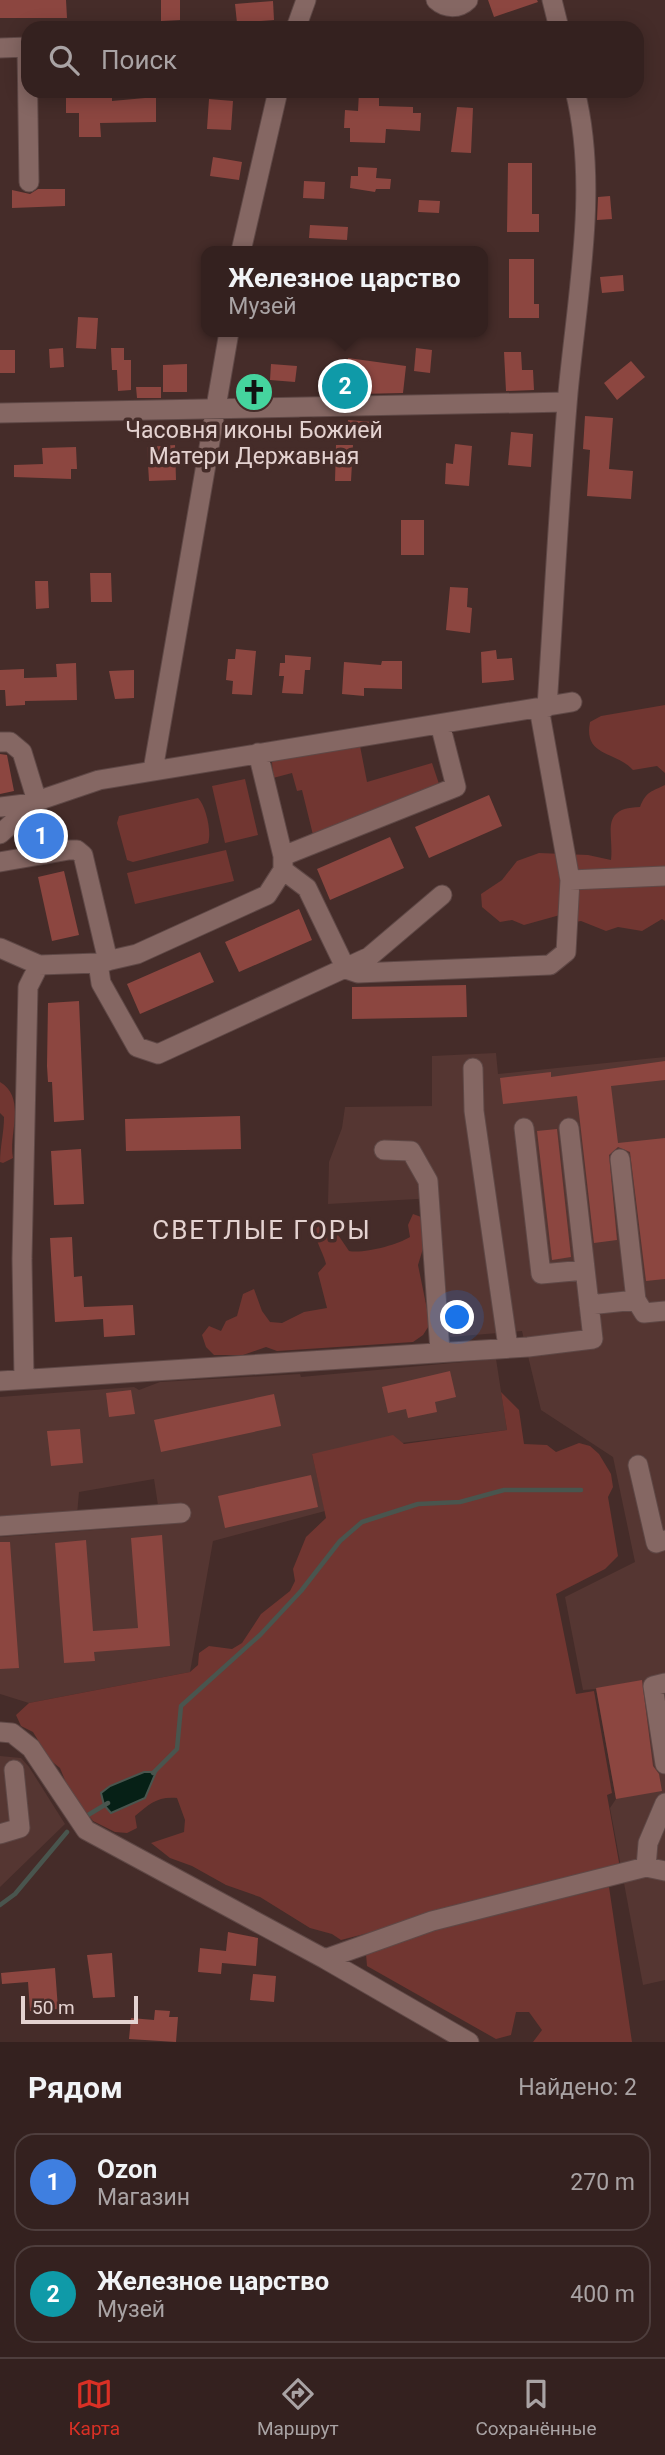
<!DOCTYPE html>
<html lang="ru">
<head>
<meta charset="utf-8">
<style>
  body { margin:0; font-family:Roboto,sans-serif; background:#3c2928; color:#f1f3f6 }
  .scale { position:absolute; left:21px; bottom:18px; width:117px; box-sizing:border-box; padding-left:7px; border:4px solid #e4d2d0; border-top:0; font-size:19px; line-height:24px; white-space:nowrap; color:#e4d2d0; -webkit-text-stroke:5px #452c29; paint-order:stroke }
  .you { position:absolute; left:458px; top:1318px; width:24px; height:24px; margin:-18px; border:5px solid #fff; border-radius:50%; background:#1a73e8; box-shadow:0 0 0 10px #1a73e833 }
  .badge { display:grid; place-items:center; width:46px; height:46px; border-radius:50%; background:#d93025; color:#fff; font-size:23px; font-weight:700 }
  .pin { position:absolute; translate:-50% -50%; border:4px solid #fff; box-shadow:0 2px 7px #0006 }
  .popup { position:absolute; left:201px; top:246px; width:287px; height:91px; box-sizing:border-box; display:grid; place-content:center; border-radius:14px; background:#34211f; filter:drop-shadow(0 2px 5px #0005); font-size:23px; white-space:nowrap; color:#a9a3a4 }
  .popup b { font-size:26px; color:#f1f3f6 }
  .popup::after { content:''; position:absolute; left:50%; top:100%; margin-left:-14px; border:14px solid transparent; border-top-color:#34211f }
  .list { margin:0; padding:0; list-style:none }
  h2 { display:flex; justify-content:space-between; align-items:center; height:91px; margin:0; padding:0 28px; font-size:30px }
  h2 small { font-size:23px; font-weight:400; color:#a9a3a4 }
  .list li { display:grid; grid-template-columns:46px 1fr auto; gap:21px; align-items:center; box-sizing:border-box; height:98px; margin:0 14px 14px; padding:0 14px; border:2px solid #4e3e3d; border-radius:21px }
  .list b { display:block; font-size:26px; white-space:nowrap }
  .list p { margin:0; font-size:23px; white-space:nowrap; color:#a9a3a4 }
  .list em { font-size:23px; font-style:normal; color:#a9a3a4 }
  .icon { flex:none; width:38px; height:38px; fill:none; stroke:currentColor; stroke-width:2; stroke-linecap:round; stroke-linejoin:round }
  .map { position:relative; flex:none; width:665px; height:2042px; overflow:hidden }
  .search { position:absolute; background:#34211f; box-shadow:0 4px 18px #0003; left:21px; right:21px; top:21px; height:77px; display:flex; align-items:center; gap:18px; box-sizing:border-box; padding:0 24px; border-radius:21px; color:#a9a3a4; font-size:26px }
  .sheet { height:315px; background:#34211f }
  nav { display:flex; justify-content:space-around; align-items:center; box-sizing:border-box; height:98px; border-top:2px solid #4e3e3d; background:#34211f; font-size:19px; color:#a9a3a4 }
  nav a { display:grid; justify-items:center; gap:4px }
  nav .on { color:#d93025 }
  .map>svg:first-child { display:block }
  .built { fill:#553632 }
  .green { fill:#713631 }
  .water { fill:#062016; stroke:#49554e; stroke-width:2 }
  .lines { fill:none; stroke-linecap:round; stroke-linejoin:round }
  .stream { stroke:#49554e; stroke-width:4.5 }
  .building { fill:#8c4640 }
  .minor-casing { stroke:#5f4846; stroke-width:21 }
  .minor { stroke:#856763; stroke-width:19 }
  .labels { text-anchor:middle; dominant-baseline:central; stroke-width:7; stroke-linejoin:round; paint-order:stroke }
  .poi-label { font-size:23px; fill:#e4d2d0; stroke:#452c29 }
  .quarter-label { font-size:26px; letter-spacing:2px; fill:#e4d2d0; stroke:#452c29 }
</style>
</head>
<body>
<div class="map">
<svg width="665" height="2042" viewBox="0 0 665 2042">
  <rect width="100%" height="100%" fill="#452c29"/>
  <path class="built" d="M496 1053 498 1074 665 1057V1980L643 1985 610 1808 616 1799 596 1689 583 1690 565 1597 635 1562 613 1457 541 1410 522 1331 450 1337 435 1198 328 1204 329 1162 342 1128 345 1107 432 1106V1056Z
    M496 1359 507 1430 312 1454 325 1511 213 1541 190 1672 29 1703 0 1694V1537L161 1525 154 1479 79 1492 77 1515 0 1520V1397L134 1387 139 1390 160 1382 300 1374 301 1377Z
    M0 1756 21 1758 29 1767 65 1824 0 1887Z"/>
  <path class="green" d="M665 705V773L657 766 633 770C616 751 583 757 590 722L601 716Z
    M360 746 367 782 432 763 440 787 314 839 302 790 297 791 292 773 273 778 272 762 279 758Z
    M245 779 258 835 225 843 212 786Z
    M665 785V921L662 919 642 931 618 927 606 931 581 921 569 923 560 915 524 925 512 920 500 922 482 907 481 894 502 880 517 861 539 853 588 855 611 860C614 833 599 808 640 807 646 791 653 791 665 785Z
    M198 798C206 806 212 832 208 843L133 862 127 860 117 823 119 816Z
    M226 850 234 881 135 904 127 873Z
    M0 1082C27 1098 8 1135 13 1158L3 1163 0 1162C0 1146 4 1133 4 1117L0 1113Z
    M413 1214 424 1218 425 1242 418 1265 430 1324 423 1335 413 1342 277 1351 266 1347 243 1355H214L206 1347 202 1335 209 1326 221 1331 226 1321 237 1316 243 1294 254 1289 262 1311 270 1322 282 1323 304 1312 327 1308 318 1273 326 1264C323 1251 315 1242 315 1229L325 1222 334 1229 349 1251C363 1254 397 1245 410 1237L408 1225Z
    M501 1392 519 1410 524 1444 547 1445 556 1452 579 1443 590 1446 599 1454 611 1474 613 1487 608 1497 618 1556 605 1569 556 1594 576 1694 594 1691 612 1793 607 1795 620 1868 341 1940 332 1934 310 1928 260 1897 226 1885 192 1866 170 1858 151 1843 184 1832 185 1820 177 1798C158 1796 149 1804 135 1816L137 1828 127 1833 115 1832 93 1821 69 1790 60 1768 50 1760 33 1732 21 1726 16 1715 29 1703 190 1672 198 1665 199 1653 209 1646 232 1649 242 1643 261 1614 290 1591 295 1581 293 1569 306 1537 326 1518 312 1454 393 1435 404 1444 507 1430Z
    M609 1887 632 2042H533L542 2030 529 2012H516L511 2035 496 2039 367 1966 366 1954 417 1934Z"/>
  <path class="water" d="M144 1772H156L145 1798 111 1813 104 1805 101 1793 110 1786Z"/>
  <g class="lines">
    <path class="stream" d="M153 1773 177 1749 181 1706 260 1635 301 1591 340 1541 362 1522 418 1504 460 1502 504 1490H581
      M88 1815 108 1803
      M0 1905 15 1894 67 1832"/>
  </g>
  <path class="building" d="M0 0H66L67 18H0Z
    M161 0H180V20L161 21Z
    M488 0H537L538 2 494 17Z
    M273 1 274 20 237 23 235 4Z
    M78 91 112 93V101L156 97V122L100 123 101 137H79V113H66V94H78Z
    M359 91H379V106L413 107V113H421L420 131 386 129 385 143 350 142V128H344L345 110 358 111Z
    M209 99 233 101 231 130 207 129Z
    M457 107 473 108 471 153 451 152Z
    M213 157 242 162 239 180 210 176Z
    M508 163H532V214H539V232H507Z
    M358 167 377 168 376 178 391 179 390 189H376L375 192 350 188 351 176H358Z
    M304 181 325 182 324 199 303 198Z
    M38 189H65V206L12 208V190L30 194Z
    M610 196 612 219 597 220 598 197Z
    M419 200 440 201 439 213 418 212Z
    M310 225 348 227 347 240 309 238Z
    M509 259H534V304H539V318H509Z
    M623 275 624 291 602 293 600 277Z
    M78 317 98 318 96 349 76 348Z
    M63 348 64 367 50 368 49 349Z
    M111 348H124V360H131V390L118 391 117 370H112Z
    M416 348 432 350 430 373 414 371Z
    M0 350H15V373H0Z
    M504 352H521L522 370H533L534 390 506 391Z
    M348 358 406 366 403 393 358 394V389L344 387Z
    M631 361 645 377 617 400 604 383Z
    M187 364V392H163V365Z
    M271 364 297 366 295 382 270 380Z
    M136 387H161V398H137Z
    M585 416 613 418 609 469 633 471 631 499 587 496 590 450 583 449Z
    M348 420 372 422 371 439 347 438Z
    M511 432 533 434 531 467 508 465Z
    M455 444 472 446 469 486 445 484 446 463 453 464Z
    M175 445 176 480 149 481 147 447Z
    M336 445H353L351 481H335Z
    M76 447 77 469H71V479L14 477V465L43 464 42 448Z
    M401 520H424V555H401Z
    M90 573H111L112 602H91Z
    M35 581H48L49 608 36 609Z
    M450 587 468 588 467 607 472 608 470 633 446 630Z
    M236 649 256 651 252 695 232 694 233 681 226 680 228 659H235Z
    M496 650 497 659 512 658 514 680 482 683 481 652Z
    M285 655 311 657 310 670H305L303 694 282 693 284 676H279L280 663H285Z
    M382 661H402V689L364 688V696L342 694 344 662 381 665Z
    M76 663 77 700 25 701V705L6 706 5 690H0V670L24 669V678L57 677 56 664Z
    M134 670V698L115 699 109 671Z
    M0 754 7 755 14 791 0 794Z
    M489 795 502 826 429 858 415 827Z
    M390 837 404 868 330 900 317 869Z
    M64 871 79 935 52 941 38 877Z
    M299 909 312 940 239 972 225 942Z
    M200 952 214 982 140 1014 127 984Z
    M466 985 467 1017 352 1019V987Z
    M79 1001 84 1120 54 1122 52 1082H48L47 1066 48 1003Z
    M665 1061V1080L611 1086 618 1143 665 1138V1279L646 1281 630 1152 618 1147 609 1155 617 1240 594 1243 577 1096 503 1104 500 1078 551 1072V1077Z
    M240 1116 241 1149 126 1151 125 1119Z
    M557 1129 571 1257 552 1260 537 1131Z
    M81 1149 84 1204 54 1205 51 1151Z
    M72 1237 74 1277 82 1276 84 1307 133 1305 135 1335 104 1337 103 1319 55 1322 50 1238Z
    M450 1371 456 1397 435 1402 437 1412 408 1418 406 1409 388 1413 382 1387Z
    M131 1390 135 1414 109 1417 106 1393Z
    M274 1394 281 1426 161 1452 154 1420Z
    M80 1429 83 1463 51 1466 47 1431Z
    M311 1475 318 1507 225 1528 218 1496Z
    M162 1535 170 1646 94 1652 95 1661 64 1663 55 1543 86 1540 93 1631 138 1628 131 1538Z
    M0 1542H10L19 1668 0 1669Z
    M642 1680 653 1766 659 1774 662 1791 616 1799 596 1688Z
    M228 1932 258 1938 256 1966 222 1963 221 1974 198 1972 200 1948 226 1951Z
    M112 1953 115 1997 93 1998 87 1955Z
    M55 1968 58 2009 30 2011 28 1982 2 1984 1 1973Z
    M253 1974 276 1976 274 2002 250 2000Z
    M155 2010 170 2011 169 2017H178L176 2042 129 2039 131 2018 154 2020Z"/>
  <g class="lines">
    <defs>
      <path id="minor" d="M436 0C446 9 459 9 468 0
        M552 0 559 28
        M296 28 306 0
        M27 47 29 182
        M0 48 28 47
        M241 251 278 91
        M0 413 567 402
        M547 707C554 602 559 498 568 393 577 296 599 186 575 91
        M0 742H10L22 752 37 801
        M153 770 229 332
        M0 807 33 803
        M0 834 37 801 99 780 572 702
        M283 856 456 787 440 724
        M0 862 69 850H77L83 855 108 961
        M283 870 307 888 346 969 358 973 550 965 566 952 570 880 539 708
        M570 880 665 876
        M0 948 39 965 98 963 137 954 267 895 283 870V856L258 753
        M98 963 101 983 137 1047 158 1054 369 957 442 895
        M473 1068 474 1111 508 1347
        M524 1128 541 1274 585 1270
        M384 1150 411 1151 428 1181 440 1351
        M620 1159 636 1300
        M589 1305 636 1300 644 1313 665 1311
        M24 1378 22 1259 28 987 39 965
        M0 1381 528 1347 593 1339 569 1128
        M638 1465 656 1543 665 1540
        M0 1526 181 1513
        M665 1683 653 1686 665 1764
        M0 1732 12 1733 31 1748 86 1830 325 1959 469 2042
        M0 1834 20 1828 14 1770
        M646 1867 648 1843 665 1803
        M325 1959 432 1921 646 1867 665 1871"/>
    </defs>
    <use href="#minor" class="minor-casing"/>
    <use href="#minor" class="minor"/>
  </g>
  <defs>
    <symbol id="church-disc" viewBox="-11 -11 22 22"><circle r="9.5" fill="#45d49e" stroke="#452c29"/><path d="M-1.2-6h2.4v3.5h3.3v2.4h-3.3V6h-2.4V-.1h-3.3v-2.4h3.3Z" fill="#111"/></symbol>
  </defs>
  <g fill-rule="evenodd">
    <use href="#church-disc" x="232" y="370" width="44" height="44"/>
  </g>
  <g class="labels">
    <g class="poi-label">
      <text x="254" y="430">Часовня иконы Божией<tspan x="254" dy="26">Матери Державная</tspan></text>
    </g>
    <g class="quarter-label">
      <text x="262" y="1230">СВЕТЛЫЕ ГОРЫ</text>
    </g>
  </g>
</svg>
<div class="scale">50 m</div>
<div class="you"></div>
<div class="pin badge" style="left:41px;top:836px;background:#3f7fe0">1</div>
<div class="pin badge" style="left:345px;top:386px;background:#0f9aa8">2</div>
<div class="popup"><b>Железное царство</b>Музей</div>
<div class="search"><svg class="icon" aria-label="search" viewBox="0 0 24 24"><circle cx="10" cy="10" r="6"/><path d="M15 15l6 6"/></svg>Поиск</div>
</div>
<section class="sheet">
<h2>Рядом<small>Найдено: 2</small></h2>
<ul class="list">
<li><span class="badge" style="background:#3f7fe0">1</span><div><b>Ozon</b><p>Магазин</p></div><em>270 m</em></li>
<li><span class="badge" style="background:#0f9aa8">2</span><div><b>Железное царство</b><p>Музей</p></div><em>400 m</em></li>
</ul>
</section>
<nav>
<a class="on"><svg class="icon" aria-label="map" viewBox="0 0 24 24"><path d="M3 6l6-2 6 2 6-2v14l-6 2-6-2-6 2zM9 4v14M15 6v14"/></svg>Карта</a>
<a><svg class="icon" aria-label="directions" viewBox="0 0 24 24"><path d="M12 3l9 9-9 9-9-9zM9 14v-3h6M13 9l2 2-2 2"/></svg>Маршрут</a>
<a><svg class="icon" aria-label="saved" viewBox="0 0 24 24"><path d="M7 4h10v16l-5-4-5 4z"/></svg>Сохранённые</a>
</nav>
</body>
</html>
